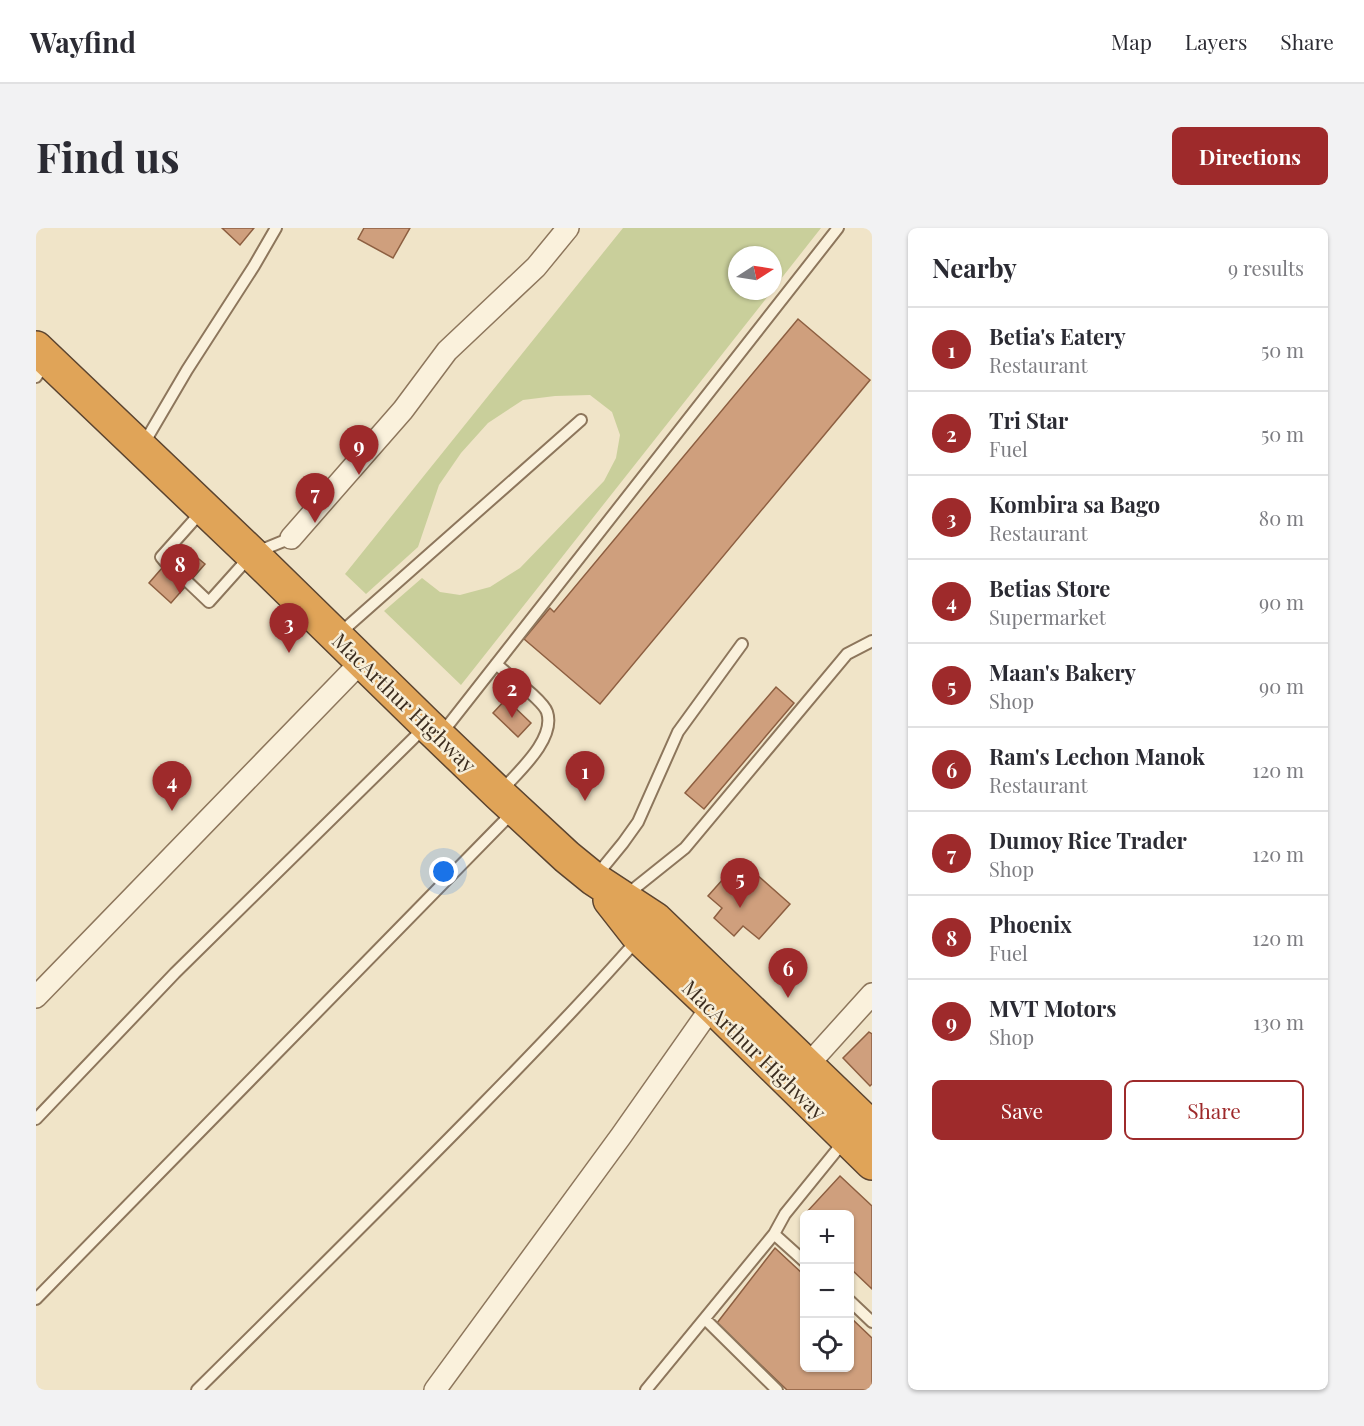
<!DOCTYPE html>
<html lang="en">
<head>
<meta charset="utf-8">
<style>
  body { margin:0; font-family:"Playfair Display",serif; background:#f2f2f3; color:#2b2b33 }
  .controls { position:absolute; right:18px; bottom:18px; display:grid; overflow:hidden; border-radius:9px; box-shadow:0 2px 4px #0004 }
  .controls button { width:54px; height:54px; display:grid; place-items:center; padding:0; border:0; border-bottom:2px solid #e1e1e2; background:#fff; color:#2b2b33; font:30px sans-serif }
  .compass { position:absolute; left:692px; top:18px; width:54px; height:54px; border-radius:50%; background:#fff; box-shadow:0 2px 4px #0004; rotate:78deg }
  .you { position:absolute; left:408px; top:644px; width:21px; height:21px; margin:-15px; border:4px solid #fff; border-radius:50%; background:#1a73e8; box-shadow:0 0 0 9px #1a73e833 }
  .badge { display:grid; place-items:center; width:39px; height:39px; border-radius:50%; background:#9e2a2b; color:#fff; font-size:20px; font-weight:700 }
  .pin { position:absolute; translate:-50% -50px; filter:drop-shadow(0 2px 3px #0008) }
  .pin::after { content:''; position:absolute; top:32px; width:21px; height:18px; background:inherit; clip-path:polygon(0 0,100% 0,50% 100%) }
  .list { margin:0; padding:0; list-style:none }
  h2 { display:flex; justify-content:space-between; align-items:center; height:78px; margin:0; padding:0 24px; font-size:26px }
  h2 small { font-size:20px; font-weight:400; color:#7c7c81 }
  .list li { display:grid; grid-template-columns:39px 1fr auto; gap:18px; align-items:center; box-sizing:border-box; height:84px; padding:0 24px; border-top:2px solid #e1e1e2 }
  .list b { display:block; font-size:22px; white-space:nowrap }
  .list p { margin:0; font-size:20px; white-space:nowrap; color:#7c7c81 }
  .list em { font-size:20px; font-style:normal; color:#7c7c81 }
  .actions { display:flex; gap:12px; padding:18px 24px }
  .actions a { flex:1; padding:14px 0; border:2px solid #9e2a2b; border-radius:9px; text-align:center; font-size:21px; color:#9e2a2b }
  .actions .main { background:#9e2a2b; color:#fff }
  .icon { flex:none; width:33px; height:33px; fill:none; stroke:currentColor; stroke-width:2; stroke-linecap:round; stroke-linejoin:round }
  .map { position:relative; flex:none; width:836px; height:1162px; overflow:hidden; border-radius:9px }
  header { display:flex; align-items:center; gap:36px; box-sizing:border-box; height:84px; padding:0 30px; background:#fff; border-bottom:2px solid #e1e1e2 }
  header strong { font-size:28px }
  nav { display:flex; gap:33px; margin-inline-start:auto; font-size:21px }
  .intro { display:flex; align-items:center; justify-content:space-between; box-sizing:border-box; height:144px; padding:0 36px }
  h1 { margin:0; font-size:42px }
  .button { padding:15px 27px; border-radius:9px; background:#9e2a2b; color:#fff; font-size:21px; font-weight:700 }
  main { display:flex; gap:36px; padding:0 36px }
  aside { flex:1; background:#fff; border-radius:9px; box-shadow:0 2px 4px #0004 }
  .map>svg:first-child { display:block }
  .green { fill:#c9cf9b }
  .building { fill:#cf9f7d; stroke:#8d5f41; stroke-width:1.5 }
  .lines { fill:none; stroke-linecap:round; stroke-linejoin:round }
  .lane-casing { stroke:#8d765c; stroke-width:14 }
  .street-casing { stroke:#8d765c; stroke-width:24 }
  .highway-casing { stroke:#5b4430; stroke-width:36 }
  .lane { stroke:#faf1dc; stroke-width:10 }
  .street { stroke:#faf1dc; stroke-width:21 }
  .highway { stroke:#e0a458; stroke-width:33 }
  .labels { text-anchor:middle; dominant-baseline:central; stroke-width:5; stroke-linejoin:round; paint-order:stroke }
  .street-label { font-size:21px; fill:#3d2e20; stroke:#f7eed8 }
</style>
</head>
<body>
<header>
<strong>Wayfind</strong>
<nav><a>Map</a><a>Layers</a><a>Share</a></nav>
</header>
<div class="intro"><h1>Find us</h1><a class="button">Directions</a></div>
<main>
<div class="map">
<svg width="836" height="1162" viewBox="0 0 836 1162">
  <rect width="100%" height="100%" fill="#f0e4c8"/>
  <path class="green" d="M587 0H785L737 61V27H701V63H736L425 457 348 383 386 350 404 364 424 367 454 359 484 340 568 253 580 230 584 207 576 184 554 167 519 168 487 172 452 195 425 225 403 257 382 319 330 366 309 346Z"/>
  <path class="building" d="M186 0H218L204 17Z
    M328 0H374L357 30 322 11Z
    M762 91 834 152 564 476 488 411 514 380 518 384Z
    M146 317 169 336 135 375 113 355Z
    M740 459 758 475 668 581 649 565Z
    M470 471 495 495 482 509 457 485Z
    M704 632 754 676 723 711 707 698 698 708 678 690 686 680 672 668Z
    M833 804 836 806V856L834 858 807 830Z
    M804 948 836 978V1061L814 1040V986H769Z
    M739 1020 768 1047V1140H814V1089L836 1110V1162H751L681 1095Z"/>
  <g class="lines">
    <defs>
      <path id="lane" d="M0 149 10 134
        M107 217 151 142 218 38 240 0
        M130 335 125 329 166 283
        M153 355 173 374 216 326 255 310
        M303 406 545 192
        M460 436C471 446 507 472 511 484 520 511 482 544 466 562
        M406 505 802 0
        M560 648 587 615 602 594 642 504 706 416
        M589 668 649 620 811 426 836 413
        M0 891 139 745 389 499
        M738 1006 768 1033
        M0 1071 478 583
        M814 1073 836 1094
        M669 1091 741 1162
        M161 1162C256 1068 351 974 445 878 498 824 551 769 601 712
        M610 1162 738 1006 749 986 809 912"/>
      <path id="street" d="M255 310 367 182 411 123 500 39 532 0
        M0 769 326 433
        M771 838 836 766
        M399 1162 585 908 682 770"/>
      <path id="highway" d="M0 120 216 326 391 497 463 566 531 629 558 651 619 691 836 900
        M574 672 603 709 676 778 836 935"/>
    </defs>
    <use href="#lane" class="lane-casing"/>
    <use href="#street" class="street-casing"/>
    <use href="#highway" class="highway-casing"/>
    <use href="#lane" class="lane"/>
    <use href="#street" class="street"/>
    <use href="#highway" class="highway"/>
  </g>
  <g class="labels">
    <g class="street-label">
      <text transform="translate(369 474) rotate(44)">MacArthur Highway</text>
      <text transform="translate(719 821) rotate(44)">MacArthur Highway</text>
    </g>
  </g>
</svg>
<div class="controls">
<button>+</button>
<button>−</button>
<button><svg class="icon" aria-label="locate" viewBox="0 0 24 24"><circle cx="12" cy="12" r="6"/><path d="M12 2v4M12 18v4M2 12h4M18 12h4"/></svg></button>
</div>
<svg class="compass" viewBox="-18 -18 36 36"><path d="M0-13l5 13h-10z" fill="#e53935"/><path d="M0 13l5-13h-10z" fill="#7c7c81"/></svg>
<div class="you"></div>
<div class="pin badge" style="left:549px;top:573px">1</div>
<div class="pin badge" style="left:476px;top:490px">2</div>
<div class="pin badge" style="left:253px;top:425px">3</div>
<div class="pin badge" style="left:136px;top:583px">4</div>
<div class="pin badge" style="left:704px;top:680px">5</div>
<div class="pin badge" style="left:752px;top:770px">6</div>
<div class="pin badge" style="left:279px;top:295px">7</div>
<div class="pin badge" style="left:144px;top:366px">8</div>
<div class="pin badge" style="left:323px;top:247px">9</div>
</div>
<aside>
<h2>Nearby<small>9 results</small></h2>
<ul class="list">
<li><span class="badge">1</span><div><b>Betia's Eatery</b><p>Restaurant</p></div><em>50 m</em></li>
<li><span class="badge">2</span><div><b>Tri Star</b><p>Fuel</p></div><em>50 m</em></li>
<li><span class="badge">3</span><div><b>Kombira sa Bago</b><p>Restaurant</p></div><em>80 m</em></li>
<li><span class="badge">4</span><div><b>Betias Store</b><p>Supermarket</p></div><em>90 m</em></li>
<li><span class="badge">5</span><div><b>Maan's Bakery</b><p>Shop</p></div><em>90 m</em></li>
<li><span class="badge">6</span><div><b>Ram's Lechon Manok</b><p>Restaurant</p></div><em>120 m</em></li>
<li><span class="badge">7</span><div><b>Dumoy Rice Trader</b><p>Shop</p></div><em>120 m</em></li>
<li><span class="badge">8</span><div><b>Phoenix</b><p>Fuel</p></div><em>120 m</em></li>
<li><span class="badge">9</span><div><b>MVT Motors</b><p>Shop</p></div><em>130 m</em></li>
</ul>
<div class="actions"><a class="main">Save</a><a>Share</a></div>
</aside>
</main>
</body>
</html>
